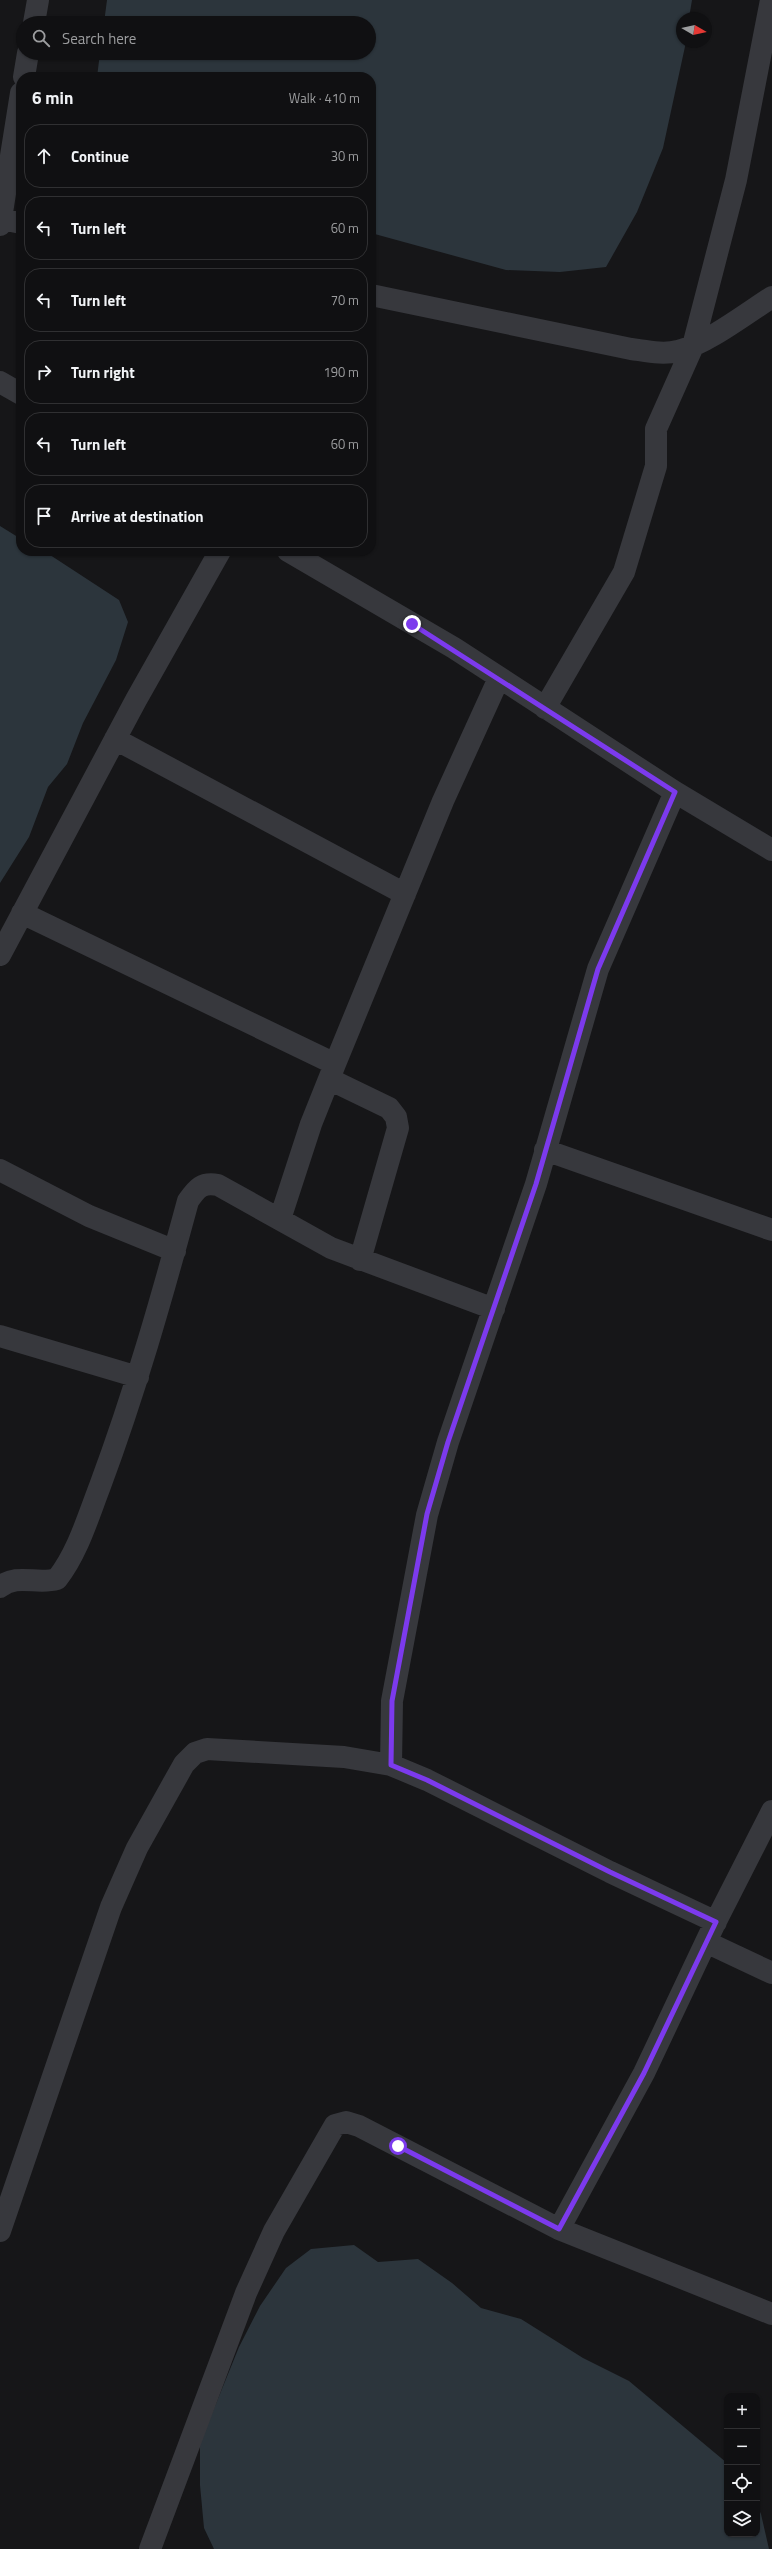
<!DOCTYPE html>
<html lang="en">
<head>
<meta charset="utf-8">
<style>
  body { margin:0; font-family:"Titillium Web",sans-serif; background:#1e1e20; color:#f1f3f6 }
  .controls { position:absolute; right:12px; bottom:12px; display:grid; overflow:hidden; border-radius:8px; box-shadow:0 1px 3px #0004 }
  .controls button { width:36px; height:36px; display:grid; place-items:center; padding:0; border:0; border-bottom:1px solid #303032; background:#101012; color:#f1f3f6; font:20px sans-serif }
  .compass { position:absolute; left:676px; top:12px; width:36px; height:36px; border-radius:50%; background:#101012; box-shadow:0 1px 3px #0004; rotate:99deg }
  .stop { position:absolute; width:12px; height:12px; margin:-9px; border:3px solid #7c3aed; border-radius:50%; background:#fff }
  .stop.end { background:#7c3aed; border-color:#fff; box-shadow:0 1px 4px #0008 }
  .list { margin:0; padding:0; list-style:none }
  h2 { display:flex; justify-content:space-between; align-items:center; height:52px; margin:0; padding:0 16px; font-size:17px }
  h2 small { font-size:13px; font-weight:400; color:#9c9d9f }
  .list li { display:grid; grid-template-columns:26px 1fr auto; gap:12px; align-items:center; box-sizing:border-box; height:64px; margin:0 8px 8px; padding:0 8px; border:1px solid #303032; border-radius:16px }
  .list b { display:block; font-size:15px; white-space:nowrap }
  .list em { font-size:13px; font-style:normal; color:#9c9d9f }
  .icon { flex:none; width:22px; height:22px; fill:none; stroke:currentColor; stroke-width:2; stroke-linecap:round; stroke-linejoin:round }
  .map { position:relative; flex:none; width:772px; height:2549px; overflow:hidden }
  .search { position:absolute; background:#101012; box-shadow:0 1px 3px #0004; left:16px; top:16px; width:360px; height:44px; display:flex; align-items:center; gap:10px; box-sizing:border-box; padding:0 14px; border-radius:22px; color:#9c9d9f; font-size:15px }
  .panel { position:absolute; background:#101012; box-shadow:0 1px 3px #0004; left:16px; top:72px; width:360px; height:484px; border-radius:16px }
  .map>svg:first-child { display:block }
  .water { fill:#2c353c }
  .lines { fill:none; stroke-linecap:round; stroke-linejoin:round }
  .minor { stroke:#37383d; stroke-width:22 }
  .route { stroke:#7c3aed; stroke-width:5 }
</style>
</head>
<body>
<div class="map">
<svg width="772" height="2549" viewBox="0 0 772 2549">
  <rect width="100%" height="100%" fill="#161618"/>
  <path class="water" d="M107 0H692L689 18H682V42H686L663 148 637 212 606 267 560 272 506 270 371 233V77H97L100 53H369V23H104Z
    M0 526 21 539V551H44L119 600 128 622 116 660 83 723 67 764 48 787 29 837 0 883Z
    M354 2245 378 2262 418 2259 452 2283 481 2308 521 2319 583 2358 629 2381 727 2463V2534H757V2506L761 2514 769 2549H214L204 2528 200 2485V2443L239 2347 260 2306 286 2268 311 2249Z"/>
  <g class="lines">
    <path class="minor" d="M34 23 38 0
      M24 77 28 53
      M2 219 21 223
      M0 225 21 93
      M371 295 631 349C646 351 663 355 678 351 705 345 747 313 772 297
      M0 382 21 394
      M288 551 454 648 675 792 772 850
      M545 708 624 572 656 466V429L693 346 736 180 771 0
      M115 739 405 894
      M22 913 335 1064
      M0 955 136 700 220 551
      M329 1079 389 1108 396 1117 398 1128 360 1260
      M545 1150 772 1230
      M0 1170 89 1216 175 1251
      M280 1219 311 1124 335 1064 443 801 499 678
      M0 1336 138 1377
      M0 1587C17 1573 37 1585 57 1579 78 1552 88 1517 100 1486 135 1392 162 1297 188 1201 197 1188 202 1182 218 1185L331 1248 494 1309
      M391 1765 392 1701 427 1515 448 1442 536 1184 598 969 675 792
      M706 1942 772 1973
      M559 2229 644 2073 713 1927 772 1811
      M0 2231 111 1907 137 1848 184 1764 195 1753 207 1749 344 1757 391 1765 427 1780 610 1872 716 1922
      M150 2549 246 2293 274 2231 335 2125 346 2122 359 2126 559 2229 772 2314"/>
  </g>
  <g class="lines">
    <path class="route" d="M398 2146 559 2229 644 2073 716 1922 610 1872 427 1780 391 1765 392 1701 427 1514 448 1442 536 1184 598 969 675 792 412 624"/>
  </g>
</svg>
<div class="controls">
<button>+</button>
<button>−</button>
<button><svg class="icon" aria-label="locate" viewBox="0 0 24 24"><circle cx="12" cy="12" r="6"/><path d="M12 2v4M12 18v4M2 12h4M18 12h4"/></svg></button>
<button><svg class="icon" aria-label="layers" viewBox="0 0 24 24"><path d="M12 4l9 5-9 5-9-5zM3 14l9 5 9-5"/></svg></button>
</div>
<svg class="compass" viewBox="-18 -18 36 36"><path d="M0-13l5 13h-10z" fill="#e53935"/><path d="M0 13l5-13h-10z" fill="#9c9d9f"/></svg>
<div class="stop" style="left:398px;top:2146px"></div>
<div class="stop end" style="left:412px;top:624px"></div>
<div class="search"><svg class="icon" aria-label="search" viewBox="0 0 24 24"><circle cx="10" cy="10" r="6"/><path d="M15 15l6 6"/></svg>Search here</div>
<section class="panel">
<h2>6 min<small>Walk · 410 m</small></h2>
<ul class="list">
<li><svg class="icon" aria-label="ahead" viewBox="0 0 24 24"><path d="M12 20V5M6 11l6-6 6 6"/></svg><div><b>Continue</b></div><em>30 m</em></li>
<li><svg class="icon" aria-label="left" viewBox="0 0 24 24"><path d="M17 20v-9H6M10 6l-5 5 5 5"/></svg><div><b>Turn left</b></div><em>60 m</em></li>
<li><svg class="icon" aria-label="left" viewBox="0 0 24 24"><path d="M17 20v-9H6M10 6l-5 5 5 5"/></svg><div><b>Turn left</b></div><em>70 m</em></li>
<li><svg class="icon" aria-label="right" viewBox="0 0 24 24"><path d="M7 20v-9h11M14 6l5 5-5 5"/></svg><div><b>Turn right</b></div><em>190 m</em></li>
<li><svg class="icon" aria-label="left" viewBox="0 0 24 24"><path d="M17 20v-9H6M10 6l-5 5 5 5"/></svg><div><b>Turn left</b></div><em>60 m</em></li>
<li><svg class="icon" aria-label="arrive" viewBox="0 0 24 24"><path d="M6 21V4h12l-3 4 3 4H6"/></svg><div><b>Arrive at destination</b></div></li>
</ul>
</section>
</div>
</body>
</html>
